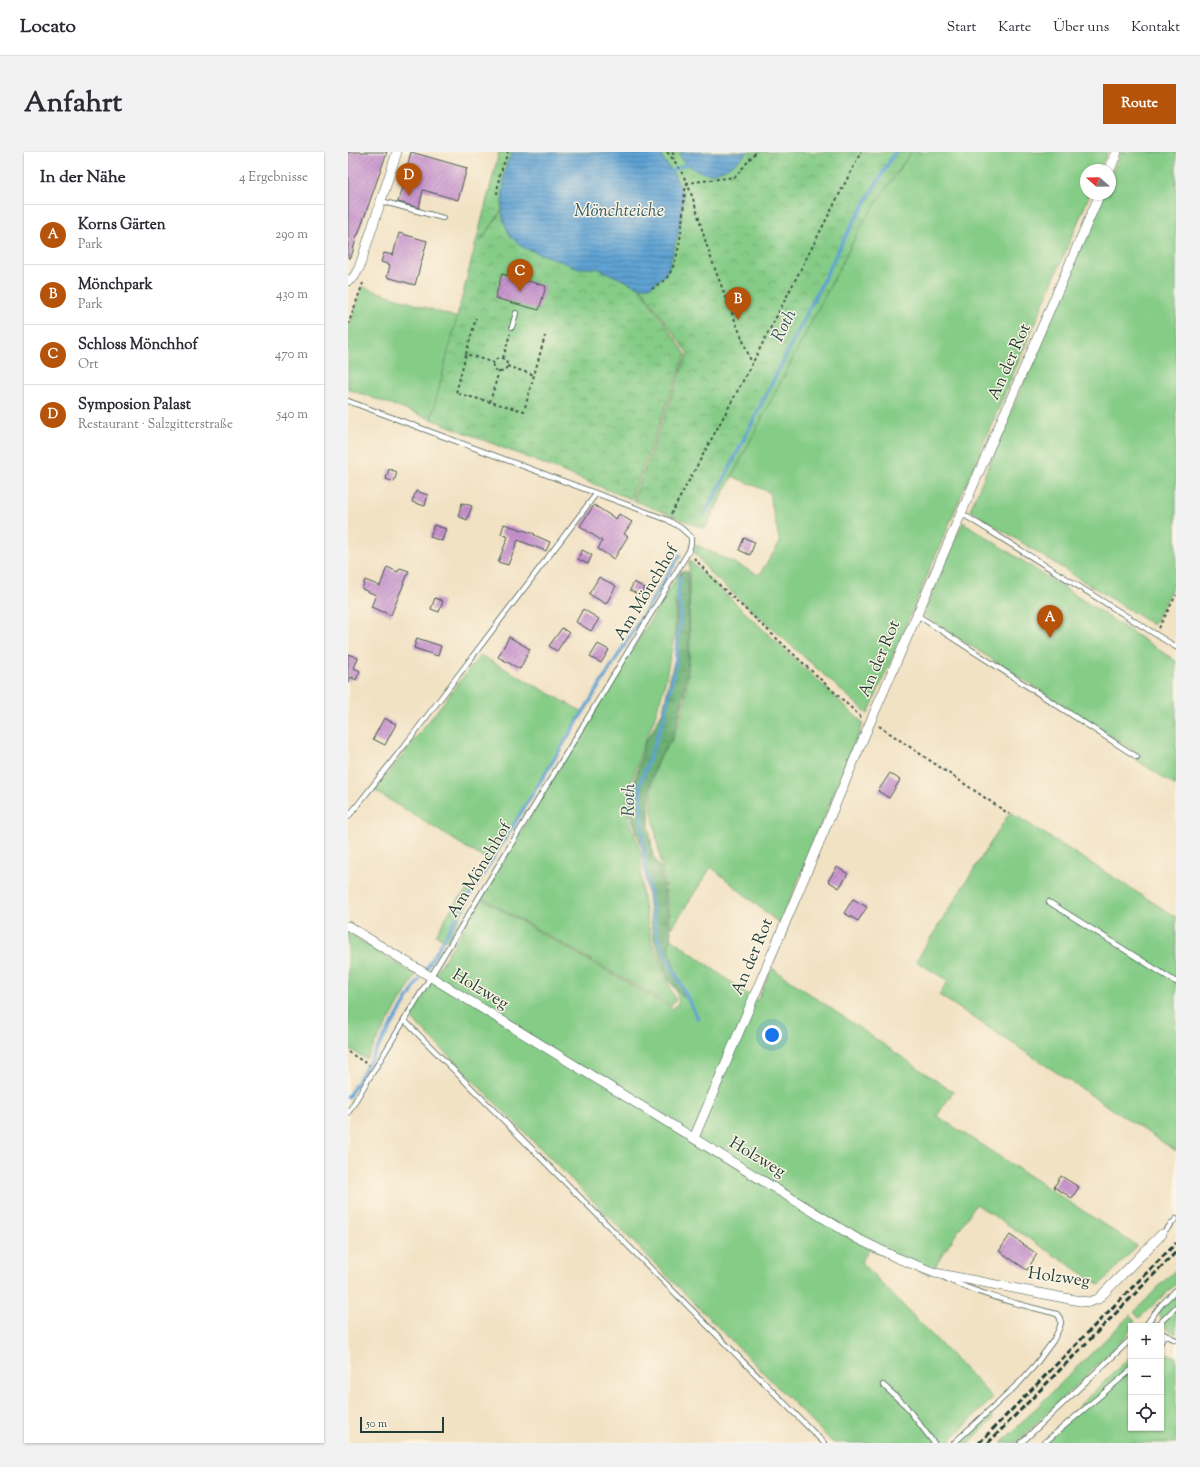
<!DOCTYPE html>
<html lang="de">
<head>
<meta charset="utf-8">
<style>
  body { margin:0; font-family:"Sorts Mill Goudy",serif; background:#f2f2f3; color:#2b2b33 }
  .controls { position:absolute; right:12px; bottom:12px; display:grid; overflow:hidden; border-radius:0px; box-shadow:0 1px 3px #0004 }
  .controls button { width:36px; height:36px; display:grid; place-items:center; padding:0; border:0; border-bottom:1px solid #e1e1e2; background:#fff; color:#2b2b33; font:20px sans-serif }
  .compass { position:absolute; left:732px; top:12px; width:36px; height:36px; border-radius:50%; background:#fff; box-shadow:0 1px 3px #0004; rotate:290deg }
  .scale { position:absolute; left:12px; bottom:10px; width:84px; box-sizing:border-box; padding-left:4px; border:2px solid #1f3d34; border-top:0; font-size:11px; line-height:14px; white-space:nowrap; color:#1f3d34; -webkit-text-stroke:3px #fcf5e5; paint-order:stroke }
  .you { position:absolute; left:424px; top:883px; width:14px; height:14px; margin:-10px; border:3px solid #fff; border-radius:50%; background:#1a73e8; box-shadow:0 0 0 6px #1a73e833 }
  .badge { display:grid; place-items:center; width:26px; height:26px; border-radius:50%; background:#b45309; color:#fff; font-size:13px; font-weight:700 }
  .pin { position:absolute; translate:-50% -33px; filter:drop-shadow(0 1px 2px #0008) }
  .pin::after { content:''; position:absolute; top:21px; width:14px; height:12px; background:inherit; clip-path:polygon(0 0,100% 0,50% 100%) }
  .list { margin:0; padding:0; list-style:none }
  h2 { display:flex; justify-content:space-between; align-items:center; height:52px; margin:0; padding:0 16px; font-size:17px }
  h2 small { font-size:13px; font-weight:400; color:#7c7c81 }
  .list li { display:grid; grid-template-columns:26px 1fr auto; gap:12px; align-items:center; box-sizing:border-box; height:60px; padding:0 16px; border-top:1px solid #e1e1e2 }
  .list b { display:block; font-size:15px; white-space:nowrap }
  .list p { margin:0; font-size:13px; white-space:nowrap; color:#7c7c81 }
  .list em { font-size:13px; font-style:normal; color:#7c7c81 }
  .icon { flex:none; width:22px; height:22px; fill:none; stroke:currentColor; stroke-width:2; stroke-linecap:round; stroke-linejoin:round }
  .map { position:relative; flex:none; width:828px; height:1291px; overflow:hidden; border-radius:0px }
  header { display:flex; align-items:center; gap:24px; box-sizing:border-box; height:56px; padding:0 20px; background:#fff; border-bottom:1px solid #e1e1e2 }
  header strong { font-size:19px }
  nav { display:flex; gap:22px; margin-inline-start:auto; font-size:14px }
  .intro { display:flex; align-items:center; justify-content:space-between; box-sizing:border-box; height:96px; padding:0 24px }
  h1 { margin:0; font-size:28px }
  .button { padding:10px 18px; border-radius:0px; background:#b45309; color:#fff; font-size:14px; font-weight:700 }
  main { display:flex; gap:24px; padding:0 24px }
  aside { flex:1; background:#fff; border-radius:0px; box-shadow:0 1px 3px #0004 }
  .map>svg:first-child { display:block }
  .green { fill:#85cc87; stroke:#52845e }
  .forest { fill:url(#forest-crowns); stroke:#467654 }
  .park { fill:url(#park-crowns); stroke:#52845e }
  .water { fill:url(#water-rules); stroke:#3e7084 }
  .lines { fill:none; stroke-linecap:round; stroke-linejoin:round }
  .stream { stroke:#5ea2d3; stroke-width:3.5 }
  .building { fill:url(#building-hatch) }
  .service-casing { stroke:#3f564a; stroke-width:6 }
  .minor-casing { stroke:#3f564a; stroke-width:10 }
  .path { stroke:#3f564a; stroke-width:2; stroke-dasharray:3 3; stroke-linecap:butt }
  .service { stroke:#fff; stroke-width:4.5 }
  .minor { stroke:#fff; stroke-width:9 }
  .rail { stroke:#1f3d34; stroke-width:3; stroke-dasharray:6 3; stroke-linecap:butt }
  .labels { text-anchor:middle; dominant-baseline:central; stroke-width:3; stroke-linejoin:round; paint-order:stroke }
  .street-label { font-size:17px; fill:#1f3d34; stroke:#fcf5e5 }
  .water-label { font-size:18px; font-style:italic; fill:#325b64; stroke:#fcf5e5 }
</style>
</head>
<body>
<header>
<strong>Locato</strong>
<nav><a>Start</a><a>Karte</a><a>Über uns</a><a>Kontakt</a></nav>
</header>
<div class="intro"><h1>Anfahrt</h1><a class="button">Route</a></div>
<main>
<aside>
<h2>In der Nähe<small>4 Ergebnisse</small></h2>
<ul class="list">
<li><span class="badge">A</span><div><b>Korns Gärten</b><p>Park</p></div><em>290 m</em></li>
<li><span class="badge">B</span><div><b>Mönchpark</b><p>Park</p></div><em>430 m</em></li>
<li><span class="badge">C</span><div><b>Schloss Mönchhof</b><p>Ort</p></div><em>470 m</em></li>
<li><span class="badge">D</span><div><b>Symposion Palast</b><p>Restaurant · Salzgitterstraße</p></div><em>540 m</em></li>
</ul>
</aside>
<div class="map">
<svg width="828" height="1291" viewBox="0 0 828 1291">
  <defs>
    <pattern id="forest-crowns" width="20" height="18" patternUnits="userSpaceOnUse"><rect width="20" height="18" fill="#6cb074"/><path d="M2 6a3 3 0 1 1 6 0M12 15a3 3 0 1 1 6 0" fill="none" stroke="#589060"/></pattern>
    <pattern id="park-crowns" width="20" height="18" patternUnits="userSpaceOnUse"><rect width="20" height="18" fill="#85cc87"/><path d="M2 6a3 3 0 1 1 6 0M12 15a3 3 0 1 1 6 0" fill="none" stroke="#6ca76f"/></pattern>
    <pattern id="water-rules" width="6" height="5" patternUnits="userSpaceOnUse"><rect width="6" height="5" fill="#5ea2d3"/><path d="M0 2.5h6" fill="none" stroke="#4d85ac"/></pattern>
    <pattern id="building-hatch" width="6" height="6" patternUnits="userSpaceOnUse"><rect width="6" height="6" fill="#c792ce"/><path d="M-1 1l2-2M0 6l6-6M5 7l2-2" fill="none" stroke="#a178a8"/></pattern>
  </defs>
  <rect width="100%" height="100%" fill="#fcf5e5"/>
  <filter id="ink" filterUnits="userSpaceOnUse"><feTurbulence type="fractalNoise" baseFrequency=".025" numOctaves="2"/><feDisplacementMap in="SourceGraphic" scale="8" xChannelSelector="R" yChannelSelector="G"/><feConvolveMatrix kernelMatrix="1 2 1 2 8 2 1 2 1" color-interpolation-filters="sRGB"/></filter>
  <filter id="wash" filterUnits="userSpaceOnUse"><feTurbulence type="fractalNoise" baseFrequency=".012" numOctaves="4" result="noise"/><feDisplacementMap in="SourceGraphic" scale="16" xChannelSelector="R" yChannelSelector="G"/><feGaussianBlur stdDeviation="0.9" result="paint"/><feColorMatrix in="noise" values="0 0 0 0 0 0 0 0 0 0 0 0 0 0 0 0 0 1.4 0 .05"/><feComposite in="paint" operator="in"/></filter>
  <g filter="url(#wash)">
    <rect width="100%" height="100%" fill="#f2e2c4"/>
    <path class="green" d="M563 0H760L752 18H738V42H742L520 562 362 421 346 399 349 393 411 423 432 391 421 340 384 324 514 72Z
      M773 0H828V428L805 473 622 358 755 42H762V25Z
      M15 135 110 166 83 267 0 237V178Z
      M615 370 828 509V634L787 607 791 602 575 463Z
      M341 408 515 571 432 772 363 715 324 776 304 659V629L309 610 325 586 337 553 342 498Z
      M332 420 327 454V479L316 536 305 570 295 594 285 626 278 655 293 702 294 741 303 787 322 835 328 848 323 854 133 745Z
      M132 503 235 560 142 710 27 639Z
      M662 660 828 765V999L591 843 600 829 568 809Z
      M125 735 120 752 99 789 88 783C99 765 107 745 125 735Z
      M134 747 325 857 331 850 313 779 409 849 424 816 605 940 589 964 789 1094 752 1133 628 1052 581 1123 521 1097 513 1110 645 1246 599 1291H485L61 864Z
      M0 781 68 823 18 907 0 896Z
      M828 1117V1132L791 1166 786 1160Z
      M828 1142V1182L817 1176 810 1160Z
      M782 1163 787 1168 778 1185 668 1291H653Z
      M813 1200 828 1205V1291H693L783 1204V1276H813Z
      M641 1262 645 1267 621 1291H611Z"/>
    <path class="forest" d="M333 419 340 420 341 499 335 552 324 586 310 607 303 627 302 643 301 674 305 704 312 715 323 780 321 797 336 846 321 829 305 785 294 697 281 656 284 639 297 591 315 559 322 526 327 506 329 450Z"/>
    <path class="park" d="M151 0H165C153 21 158 34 154 55 152 64 137 81 132 90L154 59 156 70 231 116H249L291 135 338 202 283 347 83 267Z
      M311 0H563L514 72 357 377 285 348 340 201 292 135H302L321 114 331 79 335 44 329 28Z"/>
    <path class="water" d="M165 0H311L329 28 335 44 331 79 321 114 317 123 302 135H291L249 116H231L176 96 162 84 156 70 154 57 156 25 159 10Z
      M332 0H400C376 22 355 33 332 4Z"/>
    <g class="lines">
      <path class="stream" d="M323 19 339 12
        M356 363 376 327 496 87 547 0
        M332 425 330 445 333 460 327 516 316 566 292 632 297 714 309 785 350 867
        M79 816 107 768 332 403
        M0 945 71 828"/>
    </g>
    <g id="blocks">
      <path class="building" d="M0 0H39L10 83H9L3 106H0Z
        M63 0 119 16 110 48 75 38 71 56 50 50Z
        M51 81 79 89 67 133 39 125 42 113 33 110 36 101 45 103Z
        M154 122 198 134 191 158 147 146Z
        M41 317 49 320 46 330 38 327Z
        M68 339 80 343 77 354 64 350Z
        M114 351 124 354 119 368 110 364Z
        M246 353 268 367 271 362 284 370 276 382 280 384 266 407 250 397 254 389 232 374Z
        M156 372 187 382 186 383 202 390 198 399 170 388 160 413 150 410 160 385 153 382Z
        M86 373 98 377 94 389 82 385Z
        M396 386 407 390 402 403 391 398Z
        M234 398 244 403 240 412 230 407Z
        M39 415 50 420 52 416 61 419 43 463 23 455 28 443 14 437 17 428 32 434Z
        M251 425 268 434 258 452 241 442Z
        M286 430 297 436 293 444 282 438Z
        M87 446 95 449 91 460 83 457Z
        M235 457 251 467 243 479 228 470Z
        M214 476 221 481 209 499 201 494Z
        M161 485 182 497 172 517 150 505Z
        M69 486 93 494 90 504 66 496Z
        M250 492 261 498 253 511 242 505Z
        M0 502 10 506 6 516 12 519 8 528 3 525 0 531Z
        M36 566 48 572 37 593 25 587Z
        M542 621 552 628 541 646 530 639Z
        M489 715 500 722 491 736 480 729Z
        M505 747 519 755 510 769 496 761Z
        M713 1024 731 1035 724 1046 706 1035Z
        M662 1083 689 1102 679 1118 651 1099Z"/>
    </g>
  </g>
  <g filter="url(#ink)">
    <use href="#blocks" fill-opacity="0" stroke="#3f564a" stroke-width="1"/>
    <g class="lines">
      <defs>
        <path id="service" d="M33 49 95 66
          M164 175 168 161
          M0 249 320 368 333 376 343 385V392L341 399 0 961
          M613 361 828 495
          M569 463 789 605
          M0 665 64 584 248 342
          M701 750 828 830
          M56 868 476 1291
          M814 1082 828 1067
          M597 1126C632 1143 671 1152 709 1162L712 1166 713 1171 711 1177 705 1189 688 1212 672 1230 606 1291
          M797 1174 813 1153 828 1138
          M798 1174 812 1171 828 1155
          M813 1181 828 1188
          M813 1190 816 1182
          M535 1233 557 1253 586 1291
          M673 1291 783 1187
          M696 1291 783 1218"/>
        <path id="minor" d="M762 18 769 0
          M0 129 6 125 11 116 49 0
          M0 774 508 1086 547 1105 587 1121 732 1149 741 1150 750 1147 814 1082
          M346 986 521 573 752 42"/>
      </defs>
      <use href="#service" class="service-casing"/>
      <use href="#minor" class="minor-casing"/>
      <path class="path" d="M319 0C345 28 349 66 361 100 374 138 390 175 404 212
        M325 0 326 7
        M338 31 387 25 408 0
        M149 42 151 25 160 0
        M304 137C309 133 317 129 321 123 335 98 334 60 338 32
        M0 173 15 131
        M118 202 128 166
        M155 206 162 182
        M145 213a7 7 0 1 1 14 0a7 7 0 1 1-14 0Z
        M146 211 118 202 108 241 176 259 197 184
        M159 214 186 223
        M142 250 151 219
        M323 362 404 212 513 0
        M346 406 366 428 514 566
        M811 476 828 443
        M531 574 661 662
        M0 900 21 913"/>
      <use href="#service" class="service"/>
      <use href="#minor" class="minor"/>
      <path class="rail" d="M631 1291 828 1091
        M640 1291 828 1100"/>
    </g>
  </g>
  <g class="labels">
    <g class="street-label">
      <text transform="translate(662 210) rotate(-66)">An der Rot</text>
      <text transform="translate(299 441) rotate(-59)">Am Mönchhof</text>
      <text transform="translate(532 507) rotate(-67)">An der Rot</text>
      <text transform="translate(132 718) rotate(-59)">Am Mönchhof</text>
      <text transform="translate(405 805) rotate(-67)">An der Rot</text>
      <text transform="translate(132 838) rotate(31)">Holzweg</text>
      <text transform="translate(409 1006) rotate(31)">Holzweg</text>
      <text transform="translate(711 1126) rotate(8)">Holzweg</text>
    </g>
    <g class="water-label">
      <text x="271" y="60">Mönchteiche</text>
      <text transform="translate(437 174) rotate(-63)">Roth</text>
      <text transform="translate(282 648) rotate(-89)">Roth</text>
    </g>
  </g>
</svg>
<div class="controls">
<button>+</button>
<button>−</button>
<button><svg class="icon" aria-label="locate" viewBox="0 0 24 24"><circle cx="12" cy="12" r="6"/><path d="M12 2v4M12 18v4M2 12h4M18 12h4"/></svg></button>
</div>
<svg class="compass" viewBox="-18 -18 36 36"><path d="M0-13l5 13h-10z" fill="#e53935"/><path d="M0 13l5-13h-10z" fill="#7c7c81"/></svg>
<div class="scale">50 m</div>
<div class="you"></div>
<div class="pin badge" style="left:702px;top:486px">A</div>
<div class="pin badge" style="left:390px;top:168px">B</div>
<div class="pin badge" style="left:172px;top:140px">C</div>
<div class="pin badge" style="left:61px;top:44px">D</div>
</div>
</main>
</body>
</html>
